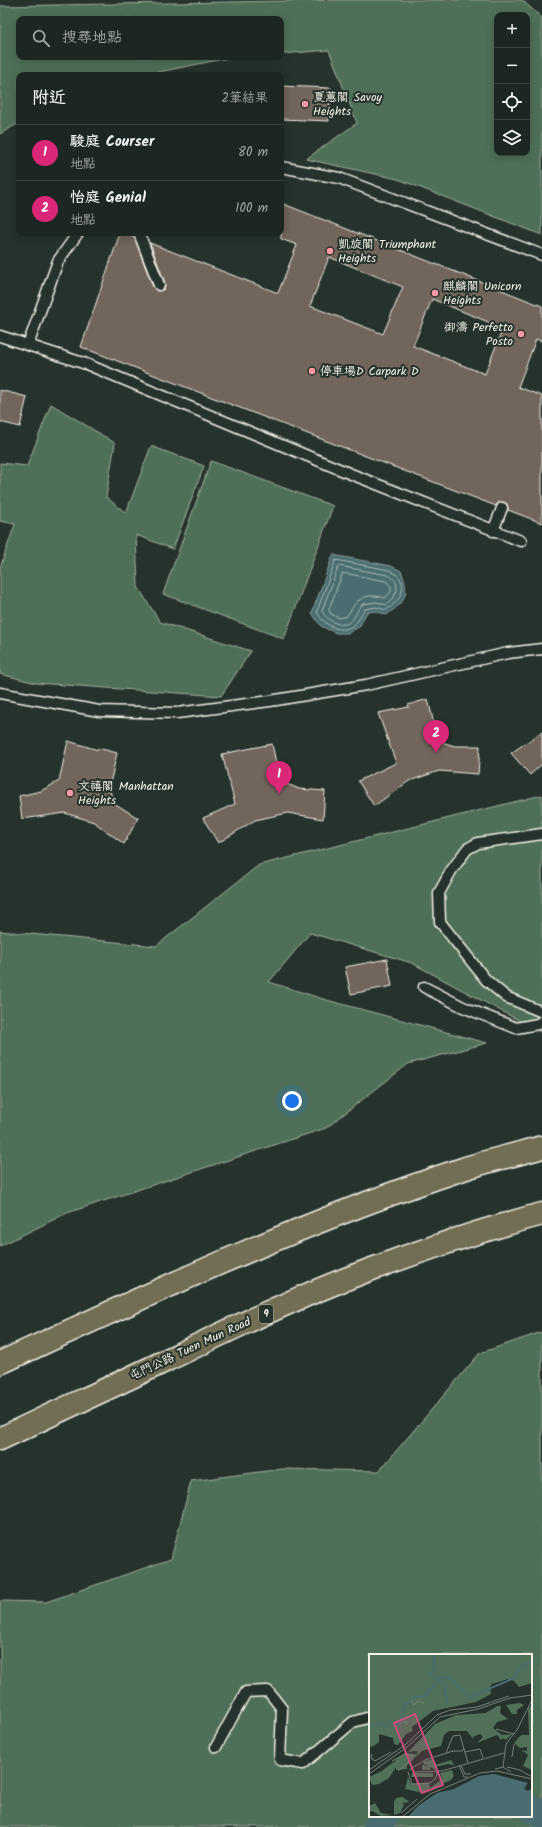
<!DOCTYPE html>
<html lang="zh-TW">
<head>
<meta charset="utf-8">
<style>
  body { margin:0; font-family:Kalam,"LXGW WenKai TC",sans-serif; background:#252e2a; color:#f1f3f6 }
  .controls { position:absolute; right:12px; top:12px; display:grid; overflow:hidden; border-radius:8px; box-shadow:0 2px 10px #0003 }
  .controls button { width:36px; height:36px; display:grid; place-items:center; padding:0; border:0; border-bottom:1px solid #3a4340; background:#1c2622; color:#f1f3f6; font:20px sans-serif }
  .you { position:absolute; left:292px; top:1101px; width:14px; height:14px; margin:-10px; border:3px solid #fff; border-radius:50%; background:#1a73e8; box-shadow:0 0 0 6px #1a73e833 }
  .badge { display:grid; place-items:center; width:26px; height:26px; border-radius:50%; background:#db2777; color:#fff; font-size:13px; font-weight:700 }
  .pin { position:absolute; translate:-50% -33px; filter:drop-shadow(0 1px 2px #0008) }
  .pin::after { content:''; position:absolute; top:21px; width:14px; height:12px; background:inherit; clip-path:polygon(0 0,100% 0,50% 100%) }
  .list { margin:0; padding:0; list-style:none }
  h2 { display:flex; justify-content:space-between; align-items:center; height:52px; margin:0; padding:0 16px; font-size:17px }
  h2 small { font-size:13px; font-weight:400; color:#a0a5a5 }
  .list li { display:grid; grid-template-columns:26px 1fr auto; gap:12px; align-items:center; box-sizing:border-box; height:56px; padding:0 16px; border-top:1px solid #3a4340 }
  .list b { display:block; font-size:15px; white-space:nowrap }
  .list p { margin:0; font-size:13px; white-space:nowrap; color:#a0a5a5 }
  .list em { font-size:13px; font-style:normal; color:#a0a5a5 }
  .icon { flex:none; width:22px; height:22px; fill:none; stroke:currentColor; stroke-width:2; stroke-linecap:round; stroke-linejoin:round }
  .map { position:relative; flex:none; width:542px; height:1827px; overflow:hidden }
  .search { position:absolute; background:#1c2622; box-shadow:0 2px 10px #0003; left:16px; top:16px; width:268px; height:44px; display:flex; align-items:center; gap:10px; box-sizing:border-box; padding:0 14px; border-radius:8px; color:#a0a5a5; font-size:15px }
  .panel { position:absolute; background:#1c2622; box-shadow:0 2px 10px #0003; left:16px; top:72px; width:268px; height:164px; border-radius:8px }
  .map>svg:first-child { display:block }
  .green { fill:#507059; stroke:#a2b0a0; fill-rule:evenodd }
  .water { fill:#496d70; stroke:#8da2a0 }
  .lines { fill:none; stroke-linecap:round; stroke-linejoin:round }
  .shore { stroke:#b0bcb8; stroke-width:1 }
  .canal { stroke:#496d70; stroke-width:27 }
  .building { fill:#71655b; stroke:#f4f1e8; fill-rule:evenodd }
  .lane-casing { stroke:#f4f1e8; stroke-width:13 }
  .highway-casing { stroke:#f4f1e8; stroke-width:25 }
  .lane { stroke:#26332d; stroke-width:10 }
  .highway { stroke:#726e52; stroke-width:22 }
  .poi-dot { fill:#ff9aa2; stroke:#26332d; stroke-width:1.5 }
  .labels { text-anchor:middle; dominant-baseline:central; stroke-width:4; stroke-linejoin:round; paint-order:stroke }
  .shield { fill:#26332d; stroke:#b6b8b0; stroke-width:1 }
  .shield-label { font-size:11px; font-weight:bold; fill:#f4f1e8 }
  .poi-label { font-size:12px; fill:#f4f1e8; stroke:#26332d; text-anchor:start }
  .street-label { font-size:12px; fill:#f4f1e8; stroke:#26332d }
  .inset-river { fill:none; stroke:#496d70; stroke-width:2 }
  .inset-road { fill:none; stroke:#787f78; stroke-width:1 }
  .view { fill:#ce4e7e; fill-opacity:0.15; stroke:#ce4e7e; stroke-width:2 }
  .inset-edge { fill:none; stroke:#f4f1e8; stroke-width:2 }
</style>
</head>
<body>
<div class="map">
<svg width="542" height="1827" viewBox="0 0 542 1827">
  <rect width="100%" height="100%" fill="#26332d"/>
  <filter id="ink" filterUnits="userSpaceOnUse"><feTurbulence type="fractalNoise" baseFrequency=".025" numOctaves="2"/><feDisplacementMap in="SourceGraphic" scale="8" xChannelSelector="R" yChannelSelector="G"/><feConvolveMatrix kernelMatrix="1 2 1 2 8 2 1 2 1" color-interpolation-filters="sRGB"/></filter>
  <g filter="url(#ink)">
    <path class="green" d="M343 0H522L542 18V235L398 179 306 159 357 123 329 50 281 54V19H19V57H243L223 59 144 75H19V123L0 134V6ZM497 15H527V153H497Z
      M51 404 115 443 106 497 126 513 151 446 204 466 173 549 136 535 138 587 160 622 251 651 221 696 36 683 0 674V568L15 524 0 521V463L27 466Z
      M211 461 333 506 284 639 163 594Z
      M542 795V1033L412 963 310 933 269 982 323 999 487 1043 408 1064 326 1128 67 1213 0 1246V931L156 946 259 865Z
      M542 1332V1827H0V1601L46 1602 171 1559 191 1481 282 1469 379 1471 480 1353ZM370 1655H531V1816H370Z"/>
    <path class="water" d="M333 555 391 566 401 571C410 593 406 602 386 615L376 611 367 612 359 627 348 633H336L321 626 312 613Z"/>
    <g class="lines">
      <path class="shore" d="M336 560 389 570C411 580 403 600 386 610L376 607 365 609C361 613 359 621 355 624 342 636 323 625 317 612Z
        M339 566 388 575C403 582 397 598 386 605L377 602 363 604C357 608 357 615 352 620 343 630 327 621 322 611Z
        M343 573 386 581 391 586V592L385 598C364 592 357 599 347 616L339 618 331 614 329 610Z"/>
      <path class="canal" d="M531 1808 542 1816
        M377 1827 385 1816"/>
    </g>
    <path class="building" d="M281 86 331 88 329 121 281 119Z
      M281 203 542 306V341L536 339 518 387 542 396V523L508 510 507 504 504 502 498 503 496 506 81 347 120 233 134 237 153 287 158 291 164 289 165 283 150 243 278 293 297 245 281 239ZM329 257 403 287 383 334 310 306ZM432 299 503 328 485 374 413 346Z
      M0 390 27 397 20 427 0 422Z
      M428 699 438 741 455 746H480L478 774 439 771 409 781 374 806 358 781 396 763 378 713 409 707 408 705Z
      M542 732V764L530 775 511 753Z
      M68 741 98 750V748L117 753 109 788 114 803 138 818 124 844 94 822 65 813 22 819 19 796 41 791 59 781Z
      M272 744 280 781 299 789 325 791 323 819 288 813 255 820 218 843 203 818 235 804 222 754Z
      M387 959 392 986 351 994 345 967Z"/>
    <g class="lines">
      <defs>
        <path id="lane" d="M281 167 339 178 542 255
          M139 233 159 285
          M0 336 86 364 351 474 521 541
          M28 345 58 261 78 233
          M493 531 502 508
          M0 693 99 711 177 713 270 701 366 685 508 653 542 649
          M542 834 478 843 467 849 451 871 439 893 440 922 486 980 506 997 542 1012
          M424 987 463 1007 516 1028 538 1024 542 1021
          M216 1747 246 1692 268 1691 282 1709 280 1760 303 1764 353 1722 370 1717"/>
        <path id="highway" d="M0 1363C152 1293 304 1221 463 1169 489 1160 516 1155 542 1147
          M0 1439C56 1412 112 1387 167 1360 231 1329 297 1297 364 1272 422 1250 482 1230 542 1214"/>
      </defs>
      <use href="#lane" class="lane-casing"/>
      <use href="#highway" class="highway-casing"/>
      <use href="#lane" class="lane"/>
      <use href="#highway" class="highway"/>
    </g>
  </g>
  <g class="poi-dot">
    <circle cx="305" cy="104" r="4"/>
    <circle cx="330" cy="251" r="4"/>
    <circle cx="435" cy="293" r="4"/>
    <circle cx="521" cy="334" r="4"/>
    <circle cx="312" cy="371" r="4"/>
    <circle cx="70" cy="793" r="4"/>
  </g>
  <g class="labels">
    <rect class="shield" x="259" y="1305" width="14" height="18" rx="3"/>
    <g class="shield-label">
      <text x="266" y="1314">9</text>
    </g>
    <g class="poi-label">
      <text x="313" y="97">夏蕙閣 Savoy<tspan x="313" dy="14">Heights</tspan></text>
      <text x="338" y="244">凱旋閣 Triumphant<tspan x="338" dy="14">Heights</tspan></text>
      <text x="443" y="286">麒麟閣 Unicorn<tspan x="443" dy="14">Heights</tspan></text>
      <text x="513" y="327" text-anchor="end">御濤 Perfetto<tspan x="513" dy="14">Posto</tspan></text>
      <text x="320" y="371">停車場D Carpark D</text>
      <text x="78" y="786">文禧閣 Manhattan<tspan x="78" dy="14">Heights</tspan></text>
    </g>
    <g class="street-label">
      <text transform="translate(190 1349) rotate(-25)">屯門公路 Tuen Mun Road</text>
    </g>
  </g>
  <g transform="translate(369 1654)">
    <rect width="163" height="163" fill="#26332d"/>
    <path d="M0 0H163V29L150 33 145 27 139 25 123 30 121 33 122 40 107 48 64 57 43 73 44 77 37 80 29 91 25 90 24 84 10 80V88L3 93 0 92ZM151 49 155 51 148 56V60H143L137 51ZM163 50V116L154 112 159 101 154 97 151 99 154 96 158 97V93L151 94 145 89 152 81H160L159 55ZM128 52H132L131 59 139 65 128 68 124 74 133 81 143 80 137 86 134 84 132 86 128 81 108 89 114 83 111 80 104 83 105 86 98 77H80L75 81 72 92 53 97 38 111V115L27 116V113L20 124 10 130 3 131 0 123 13 117 36 99 48 100V97L39 98 66 70 87 61 117 59ZM65 105 66 111 82 106 85 111 79 110 66 113V116L62 113 61 116H53V111L60 112 54 110 55 107ZM83 116 85 122 82 126 54 139 36 135 39 123 42 130 60 129 61 134 73 125 71 119ZM64 119V123H42L43 119ZM33 143 41 148 33 149 35 151 31 159 25 161V148L27 144ZM6 149 12 159 24 161 12 162 3 157 0 158V152Z" fill="#507059"/>
    <path d="M125 120 159 129 155 134 158 137 163 135V163H39L49 152 68 139 85 135 110 122Z" fill="#496d70"/>
    <path class="inset-river" d="M64 0 66 16 60 20 75 30 78 49M0 74 6 70 18 72 21 68 30 70 36 50 46 43 56 42 67 29 68 25 79 23 101 43 143 25 154 11 163 8"/>
    <path class="inset-road" d="M42 47 45 51 49 47 55 49M31 70 36 67 37 70 39 67M127 75 145 80M83 97H93L95 94M96 98 111 95 114 104M77 99 84 82 91 81 99 109M3 100 2 104 6 107 22 98M143 103 145 90M23 107 36 100 43 102V106L29 117M90 111 95 123H99M92 111 96 120H102M134 113 137 90 148 76 163 46M138 113 151 116 163 123M126 115 134 113 142 118M0 116 36 91 68 61 81 56 108 53 140 42M40 116 56 106 84 97M39 118 43 130 61 129 67 124 68 118M46 118 73 117 135 99M0 120 38 93 71 63 109 55 141 44 163 41M32 159 48 145M33 163 61 140 111 119 128 117 163 125"/>
    <path class="view" d="M46 60 74 131 53 139 25 69Z"/>
    <rect width="163" height="163" class="inset-edge"/>
  </g>
</svg>
<div class="controls">
<button>+</button>
<button>−</button>
<button><svg class="icon" aria-label="locate" viewBox="0 0 24 24"><circle cx="12" cy="12" r="6"/><path d="M12 2v4M12 18v4M2 12h4M18 12h4"/></svg></button>
<button><svg class="icon" aria-label="layers" viewBox="0 0 24 24"><path d="M12 4l9 5-9 5-9-5zM3 14l9 5 9-5"/></svg></button>
</div>
<div class="you"></div>
<div class="pin badge" style="left:279px;top:794px">1</div>
<div class="pin badge" style="left:436px;top:753px">2</div>
<div class="search"><svg class="icon" aria-label="search" viewBox="0 0 24 24"><circle cx="10" cy="10" r="6"/><path d="M15 15l6 6"/></svg>搜尋地點</div>
<section class="panel">
<h2>附近<small>2筆結果</small></h2>
<ul class="list">
<li><span class="badge">1</span><div><b>駿庭 Courser</b><p>地點</p></div><em>80 m</em></li>
<li><span class="badge">2</span><div><b>怡庭 Genial</b><p>地點</p></div><em>100 m</em></li>
</ul>
</section>
</div>
</body>
</html>
